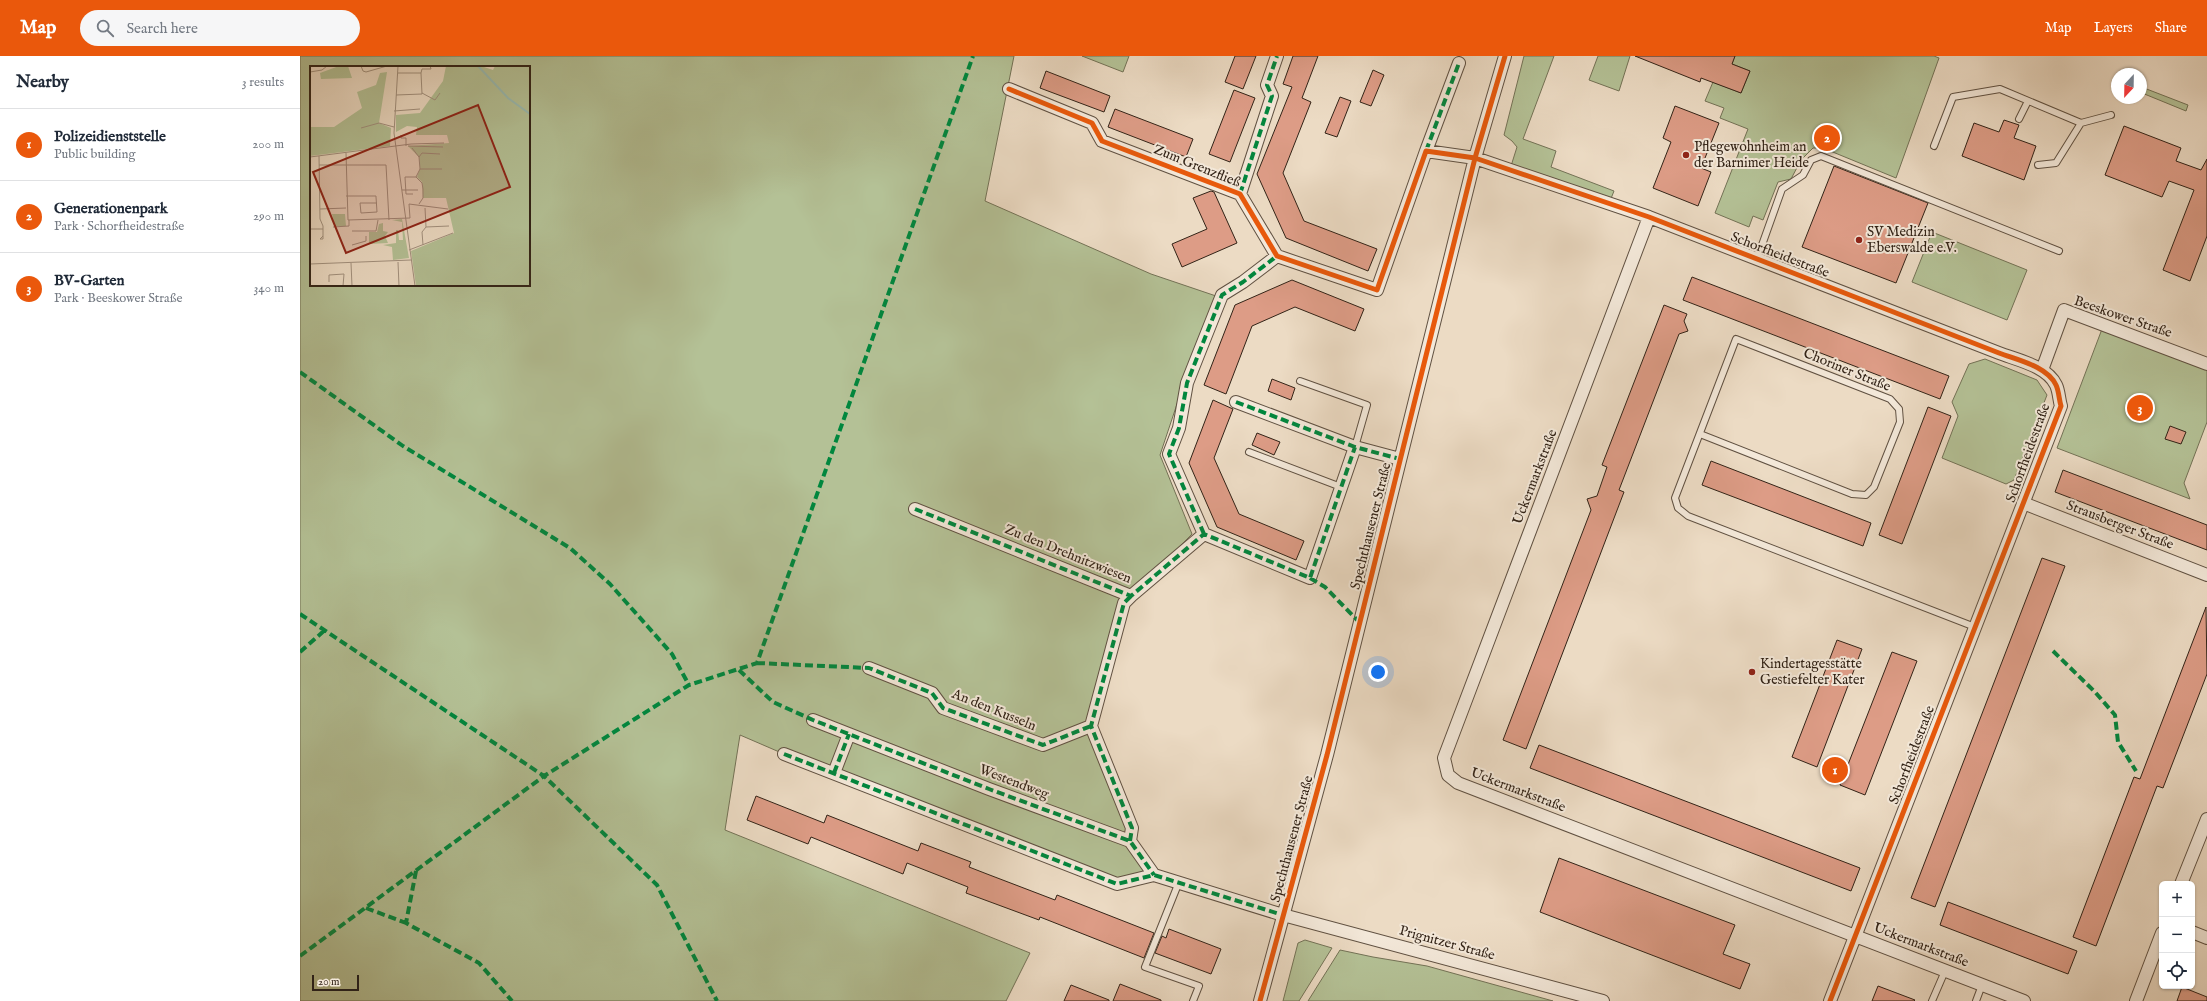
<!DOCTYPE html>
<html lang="en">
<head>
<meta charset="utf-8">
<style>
  body { margin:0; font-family:"IM FELL English",serif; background:#f6f6f7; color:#1f2937 }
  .controls { position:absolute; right:12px; bottom:12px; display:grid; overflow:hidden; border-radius:6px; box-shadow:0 1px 3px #0004 }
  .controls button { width:36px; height:36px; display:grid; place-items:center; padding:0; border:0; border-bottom:1px solid #e0e1e3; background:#fff; color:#1f2937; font:20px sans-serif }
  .compass { position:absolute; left:1811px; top:12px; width:36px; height:36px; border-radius:50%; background:#fff; box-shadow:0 1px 3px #0004; rotate:202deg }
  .scale { position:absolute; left:12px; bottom:10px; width:47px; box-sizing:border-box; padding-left:4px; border:2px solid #322317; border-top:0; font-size:11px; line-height:14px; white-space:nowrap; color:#322317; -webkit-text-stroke:3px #f3e8d9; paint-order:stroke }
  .you { position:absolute; left:1078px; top:616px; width:14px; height:14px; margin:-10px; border:3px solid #fff; border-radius:50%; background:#1a73e8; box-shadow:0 0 0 6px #1a73e833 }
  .badge { display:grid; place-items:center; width:26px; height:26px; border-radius:50%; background:#ea580c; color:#fff; font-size:13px; font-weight:700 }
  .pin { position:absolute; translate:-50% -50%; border:2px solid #fff; box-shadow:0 1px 4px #0006 }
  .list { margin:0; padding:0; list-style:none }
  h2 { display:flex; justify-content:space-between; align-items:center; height:52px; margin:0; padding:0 16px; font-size:17px }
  h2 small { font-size:13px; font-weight:400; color:#747a83 }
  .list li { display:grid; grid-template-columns:26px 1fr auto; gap:12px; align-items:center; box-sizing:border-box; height:72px; padding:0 16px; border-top:1px solid #e0e1e3 }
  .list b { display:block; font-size:15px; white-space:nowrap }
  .list p { margin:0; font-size:13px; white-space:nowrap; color:#747a83 }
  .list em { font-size:13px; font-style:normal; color:#747a83 }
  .icon { flex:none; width:22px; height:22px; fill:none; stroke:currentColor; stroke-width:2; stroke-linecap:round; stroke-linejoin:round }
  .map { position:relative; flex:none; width:1907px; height:945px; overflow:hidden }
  header { display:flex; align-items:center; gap:24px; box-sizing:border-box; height:56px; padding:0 20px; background:#ea580c; color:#fff }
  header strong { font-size:19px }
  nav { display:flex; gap:22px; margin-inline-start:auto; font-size:14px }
  .search { width:280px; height:36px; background:#f6f6f7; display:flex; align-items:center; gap:10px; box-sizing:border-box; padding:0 14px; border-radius:22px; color:#747a83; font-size:15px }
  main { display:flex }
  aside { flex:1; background:#fff }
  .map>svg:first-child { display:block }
  .green { fill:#b4c196; stroke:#737256; fill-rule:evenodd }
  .building { fill:#dd9c86; stroke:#322317 }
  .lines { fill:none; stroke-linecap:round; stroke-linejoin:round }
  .lane-casing { stroke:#605142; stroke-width:8 }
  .street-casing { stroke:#605142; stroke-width:14 }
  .lane { stroke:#f3e8d9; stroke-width:6 }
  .street { stroke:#f3e8d9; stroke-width:12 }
  .quiet { stroke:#00873e; stroke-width:4; stroke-dasharray:8 4; stroke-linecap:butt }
  .cycleway-casing { stroke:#f3e8d9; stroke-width:8 }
  .cycleway { stroke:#e8590c; stroke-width:5 }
  .poi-dot { fill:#8f2418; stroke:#f3e8d9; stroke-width:1.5 }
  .labels { text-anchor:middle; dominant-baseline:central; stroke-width:4; stroke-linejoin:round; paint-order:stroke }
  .poi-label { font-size:14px; fill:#322317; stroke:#f3e8d9; text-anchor:start }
  .street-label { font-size:14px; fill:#322317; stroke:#f3e8d9 }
  .inset-river { fill:none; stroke:#99bbb2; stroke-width:2 }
  .inset-road { fill:none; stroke:#a2917f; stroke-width:1 }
  .view { fill:#8f2418; fill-opacity:0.15; stroke:#8f2418; stroke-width:2 }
  .inset-edge { fill:none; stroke:#322317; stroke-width:2 }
</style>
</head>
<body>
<header>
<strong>Map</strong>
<div class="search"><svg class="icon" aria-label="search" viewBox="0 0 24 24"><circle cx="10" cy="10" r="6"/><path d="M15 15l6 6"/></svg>Search here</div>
<nav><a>Map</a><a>Layers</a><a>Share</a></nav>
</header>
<main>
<aside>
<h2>Nearby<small>3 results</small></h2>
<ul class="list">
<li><span class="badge">1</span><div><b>Polizeidienststelle</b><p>Public building</p></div><em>200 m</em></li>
<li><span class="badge">2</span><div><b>Generationenpark</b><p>Park · Schorfheidestraße</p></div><em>290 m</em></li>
<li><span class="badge">3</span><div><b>BV-Garten</b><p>Park · Beeskower Straße</p></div><em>340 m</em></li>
</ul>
</aside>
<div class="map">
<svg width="1907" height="945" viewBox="0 0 1907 945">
  <rect width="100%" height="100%" fill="#ecdbc4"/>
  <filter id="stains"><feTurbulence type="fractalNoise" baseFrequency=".005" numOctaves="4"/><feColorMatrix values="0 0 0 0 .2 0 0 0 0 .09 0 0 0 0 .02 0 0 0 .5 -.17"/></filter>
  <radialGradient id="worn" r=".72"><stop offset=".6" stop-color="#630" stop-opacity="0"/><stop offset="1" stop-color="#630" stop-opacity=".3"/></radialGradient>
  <path class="green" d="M0 0H714L685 145 851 218 919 241 884 327 860 399 892 478 824 547 791 670 832 772 830 785 854 819 817 828 484 698 440 679 425 774 730 897 706 945H0ZM11 11H229V229H11Z
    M782 0H829L823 16Z
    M1224 0H1254L1223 83 1256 95 1251 111 1314 135 1310 145 1211 110 1217 91 1212 85 1204 79Z
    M1298 0H1330L1319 35 1289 24Z
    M1435 0H1634L1639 2 1596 122 1523 92H1513L1501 104 1491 123 1478 126 1463 164 1453 160 1449 171 1415 157 1448 73 1420 62 1424 52 1405 45 1413 26 1441 37 1450 15 1432 8Z
    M1844 32 1888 49 1886 55 1842 37Z
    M1632 176 1727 214 1707 264 1612 226Z
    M1802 273 1907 314V366L1884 427 1890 443 1757 392Z
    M1685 303 1737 324 1747 339 1714 424 1706 428 1642 402 1658 360 1652 346 1669 308Z
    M1005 884 1032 892 999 945H983L998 887Z
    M1040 894 1073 901 1127 910 1253 945H1008Z"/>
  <path class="building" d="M935 0H956L943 33 925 26Z
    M993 0H1018L1002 42 1011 46 983 117 1004 165 1077 193 1068 215 986 182 957 118 992 31 983 28Z
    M1335 0H1435L1432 8 1450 15 1441 37 1401 22 1400 26Z
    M1073 14 1084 19 1071 50 1060 46Z
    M746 15 810 40 804 56 740 32Z
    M934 34 955 42 930 106 909 98Z
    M1040 41 1051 45 1037 81 1025 77Z
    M1375 50 1419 67 1401 112 1411 116 1398 150 1353 132 1371 86 1363 82Z
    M815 53 893 83 886 101 808 71Z
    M1704 64 1719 69 1714 82 1736 90 1724 124 1662 100 1674 67 1699 76Z
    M1824 70 1881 92 1876 105 1901 114 1907 103V180L1890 225 1863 214 1894 134 1869 125 1862 141 1805 119Z
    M1534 110 1628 147 1596 227 1502 191Z
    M911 135 914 136 937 187 882 211 872 188 907 173 893 142Z
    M1392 221 1649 320 1640 343 1383 244Z
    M992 224 1064 253 1055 275 995 251 952 270 926 338 904 329 935 249Z
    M1364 249 1387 258 1384 265 1388 275 1379 278 1319 434 1324 436 1226 693 1203 684 1291 454 1287 443 1297 440 1307 411 1302 409Z
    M972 323 995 332 991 344 968 335Z
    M913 344 933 353 914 402 939 458 1004 485 996 504 917 471 889 407Z
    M1628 351 1651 360 1602 488 1579 479Z
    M1870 370 1886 376 1881 388 1865 383Z
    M957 377 980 386 974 399 952 389Z
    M1411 405 1571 467 1563 490 1402 429Z
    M1763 414 1907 469V494L1755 436Z
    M1742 502 1765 510 1635 851 1611 842Z
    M1906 551 1907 618 1863 732 1857 730 1796 890 1773 881 1834 721 1840 723Z
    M1537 584 1562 593 1517 711 1492 701Z
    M1592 596 1617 605 1565 739 1540 729Z
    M1239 689 1560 812 1551 835 1230 712Z
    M456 740 524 767 527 759 618 795 621 787 671 806 669 811 687 818 755 844 757 839 854 877 844 902 740 861 739 864 666 837 668 831 607 807 603 818 511 781 508 788 447 764Z
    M1259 802 1435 869 1423 898 1450 908 1440 933 1240 856Z
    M1648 846 1777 895 1768 918 1640 869Z
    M869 873 921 893 911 918 855 897 862 880 866 882Z
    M820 928 861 944V945H813Z
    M771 929 809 944V945H764Z
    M1578 930 1615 944 1614 945H1572Z
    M1882 931 1907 941V945H1877Z"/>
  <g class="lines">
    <defs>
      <path id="lane" d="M1719 63 1728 45
        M1634 90 1653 41 1700 33 1781 67 1811 59
        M1738 109 1756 107 1781 67
        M1457 203 1482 133 1503 119 1511 104 1521 100 1759 195
        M1000 325 1067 349 1055 391
        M1400 378 1552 438 1566 439 1574 431 1600 366 1599 353 1590 343 1436 283 1375 442 1378 452 1388 460 1675 571
        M949 396 1041 431
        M879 826 845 911 899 930 893 945
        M1632 945 1645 915
        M1676 945 1682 929"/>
      <path id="street" d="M709 33 792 67 802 85 940 138 977 200 1077 234 1126 95 1175 102 1349 161 1699 297C1717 304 1747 310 1756 329 1759 335 1759 344 1761 350L1530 945
        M1126 95 1159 7
        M940 138 972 40 967 29 977 0
        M1349 161 1144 702 1148 719 1158 727 1724 945
        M1742 314 1764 254 1907 308
        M936 346 1055 391 1100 403
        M1723 447 1907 519
        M615 453 831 540 904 478 1010 522 1055 391
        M904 478 869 398 879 372 887 327 922 239 943 226 977 200
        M569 612 632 637 643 652 743 689 791 670
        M513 664 689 733 830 785 854 819
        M484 698 817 828 854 819 983 859 1303 945
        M534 717 549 678
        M830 785 832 772 791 670 824 547 831 540
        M1881 828 1907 763
        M1892 876 1907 882
        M960 945 1027 699 1175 102 1205 0
        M1836 945 1862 877"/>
    </defs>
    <use href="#lane" class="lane-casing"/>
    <use href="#street" class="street-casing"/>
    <use href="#lane" class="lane"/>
    <use href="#street" class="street"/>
    <path class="quiet" d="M1126 95 1159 7
      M940 138 972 40 967 29 977 0
      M0 316 103 390 270 492 310 528 372 598 389 629
      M936 346 1055 391 1100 403
      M615 453 831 540 904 478 1010 522 1055 391
      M904 478 869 398 879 372 887 327 922 239 943 226 977 200
      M1010 522 1025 531 1060 567
      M0 558 244 720 357 829 417 945
      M1753 595 1795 636 1815 659 1818 686 1836 715
      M0 596 25 574
      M457 607 569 612 632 637 643 652 743 689 791 670
      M439 614 473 646 513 664 689 733 830 785 854 819
      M484 698 817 828 854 819 983 859
      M534 717 549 678
      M830 785 832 772 791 670 824 547 831 540
      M116 815 106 867 179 907 212 945
      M66 852 106 867
      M0 900 244 720 389 629 457 607 673 0"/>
    <defs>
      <path id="cycleway" d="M709 33 792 67 802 85 940 138 977 200 1077 234 1126 95 1175 102 1349 161 1699 297C1717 304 1747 310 1756 329 1759 335 1759 344 1761 350L1530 945
        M960 945 1027 699 1175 102 1205 0"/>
    </defs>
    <use href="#cycleway" class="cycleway-casing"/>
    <use href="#cycleway" class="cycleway"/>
  </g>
  <g class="poi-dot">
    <circle cx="1386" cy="99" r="4"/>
    <circle cx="1559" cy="184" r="4"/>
    <circle cx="1452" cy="616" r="4"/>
  </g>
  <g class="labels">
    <g class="poi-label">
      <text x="1394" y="91">Pflegewohnheim an<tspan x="1394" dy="16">der Barnimer Heide</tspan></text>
      <text x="1567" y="176">SV Medizin<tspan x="1567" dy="16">Eberswalde e.V.</tspan></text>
      <text x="1460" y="608">Kindertagesstätte<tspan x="1460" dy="16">Gestiefelter Kater</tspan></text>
    </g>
    <g class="street-label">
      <text transform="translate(897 110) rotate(22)">Zum Grenzfließ</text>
      <text transform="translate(1480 199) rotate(21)">Schorfheidestraße</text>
      <text transform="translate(1823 261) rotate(19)">Beeskower Straße</text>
      <text transform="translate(1547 314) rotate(22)">Choriner Straße</text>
      <text transform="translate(1728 397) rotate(-70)">Schorfheidestraße</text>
      <text transform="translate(1235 421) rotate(-69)">Uckermarkstraße</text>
      <text transform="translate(1820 469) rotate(21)">Strausberger Straße</text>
      <text transform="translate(1071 470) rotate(-76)">Spechthausener Straße</text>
      <text transform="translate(768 498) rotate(22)">Zu den Drehnitzwiesen</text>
      <text transform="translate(694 654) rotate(22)">An den Kusseln</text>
      <text transform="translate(1612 699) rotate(-69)">Schorfheidestraße</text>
      <text transform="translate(714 726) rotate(21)">Westendweg</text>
      <text transform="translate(1218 734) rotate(21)">Uckermarkstraße</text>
      <text transform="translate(992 783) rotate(-75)">Spechthausener Straße</text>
      <text transform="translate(1147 887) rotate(15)">Prignitzer Straße</text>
      <text transform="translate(1621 889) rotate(21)">Uckermarkstraße</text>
    </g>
  </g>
  <g transform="translate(10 10)">
    <rect width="220" height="220" fill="#ecdbc4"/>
    <path d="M29 0H38L42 12 11 13 10 7ZM136 0H171L183 4 185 0H220V220H106L101 185 144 167 136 132H113L112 116 107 111 110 102 109 91 98 80 139 77 137 69H106L107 61 97 60 86 66V49L110 47 133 15ZM77 6 69 57 81 62 80 80 0 90V61H24L52 42 47 26 66 19 70 7ZM22 148H35L36 160H25ZM92 153 99 192 83 194 82 181 73 179 86 177V164H88L89 174H93L92 156 82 154ZM73 157V165L78 166 75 170 78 177 59 178V166H67L69 158Z" fill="#b4c196"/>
    <path class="inset-river" d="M168 0 198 32 220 48"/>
    <path class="inset-road" d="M51 0 53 5 56 6 77 0M88 0 84 67 105 220M0 6 12 4 17 0M88 7H111M111 7 112 3H121L120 0M112 27 125 34 130 27M86 29 112 28 111 7M84 45 110 43M51 62 69 57 84 61M91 69V72H96V80M98 80 133 81M102 82 109 91 110 103M36 87 38 154 100 152 99 138 138 143M9 90 10 153 13 160V170L10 173H13V170M0 91 101 78 134 77M109 91 112 87 130 88M9 99H76L79 154M106 111 112 117 113 123V132L109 138M92 124H108M103 128H96L95 111H106L110 103H132M36 130H66V131L67 146 51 147 50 137H67M115 142 116 161M10 143 36 142M23 161 39 160V154M0 163H13M42 165H66L68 154M42 179 56 175V170M113 179 112 166 116 161 139 160M99 184 143 167M88 196 89 220M41 197 42 220M0 198 101 194M19 216V209L34 208 33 220"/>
    <path class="view" d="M168 39 200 121 36 187 3 106Z"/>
    <rect width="220" height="220" class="inset-edge"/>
  </g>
  <rect width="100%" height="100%" filter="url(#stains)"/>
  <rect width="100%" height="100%" fill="url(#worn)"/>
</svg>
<div class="controls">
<button>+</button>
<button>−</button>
<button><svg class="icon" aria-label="locate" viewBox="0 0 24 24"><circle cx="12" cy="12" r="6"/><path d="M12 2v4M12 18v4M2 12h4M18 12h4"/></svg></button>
</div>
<svg class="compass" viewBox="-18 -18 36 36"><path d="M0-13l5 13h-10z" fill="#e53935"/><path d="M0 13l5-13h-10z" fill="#747a83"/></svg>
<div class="scale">20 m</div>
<div class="you"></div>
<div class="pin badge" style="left:1535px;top:714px">1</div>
<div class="pin badge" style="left:1527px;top:82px">2</div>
<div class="pin badge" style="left:1840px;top:352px">3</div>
</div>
</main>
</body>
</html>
